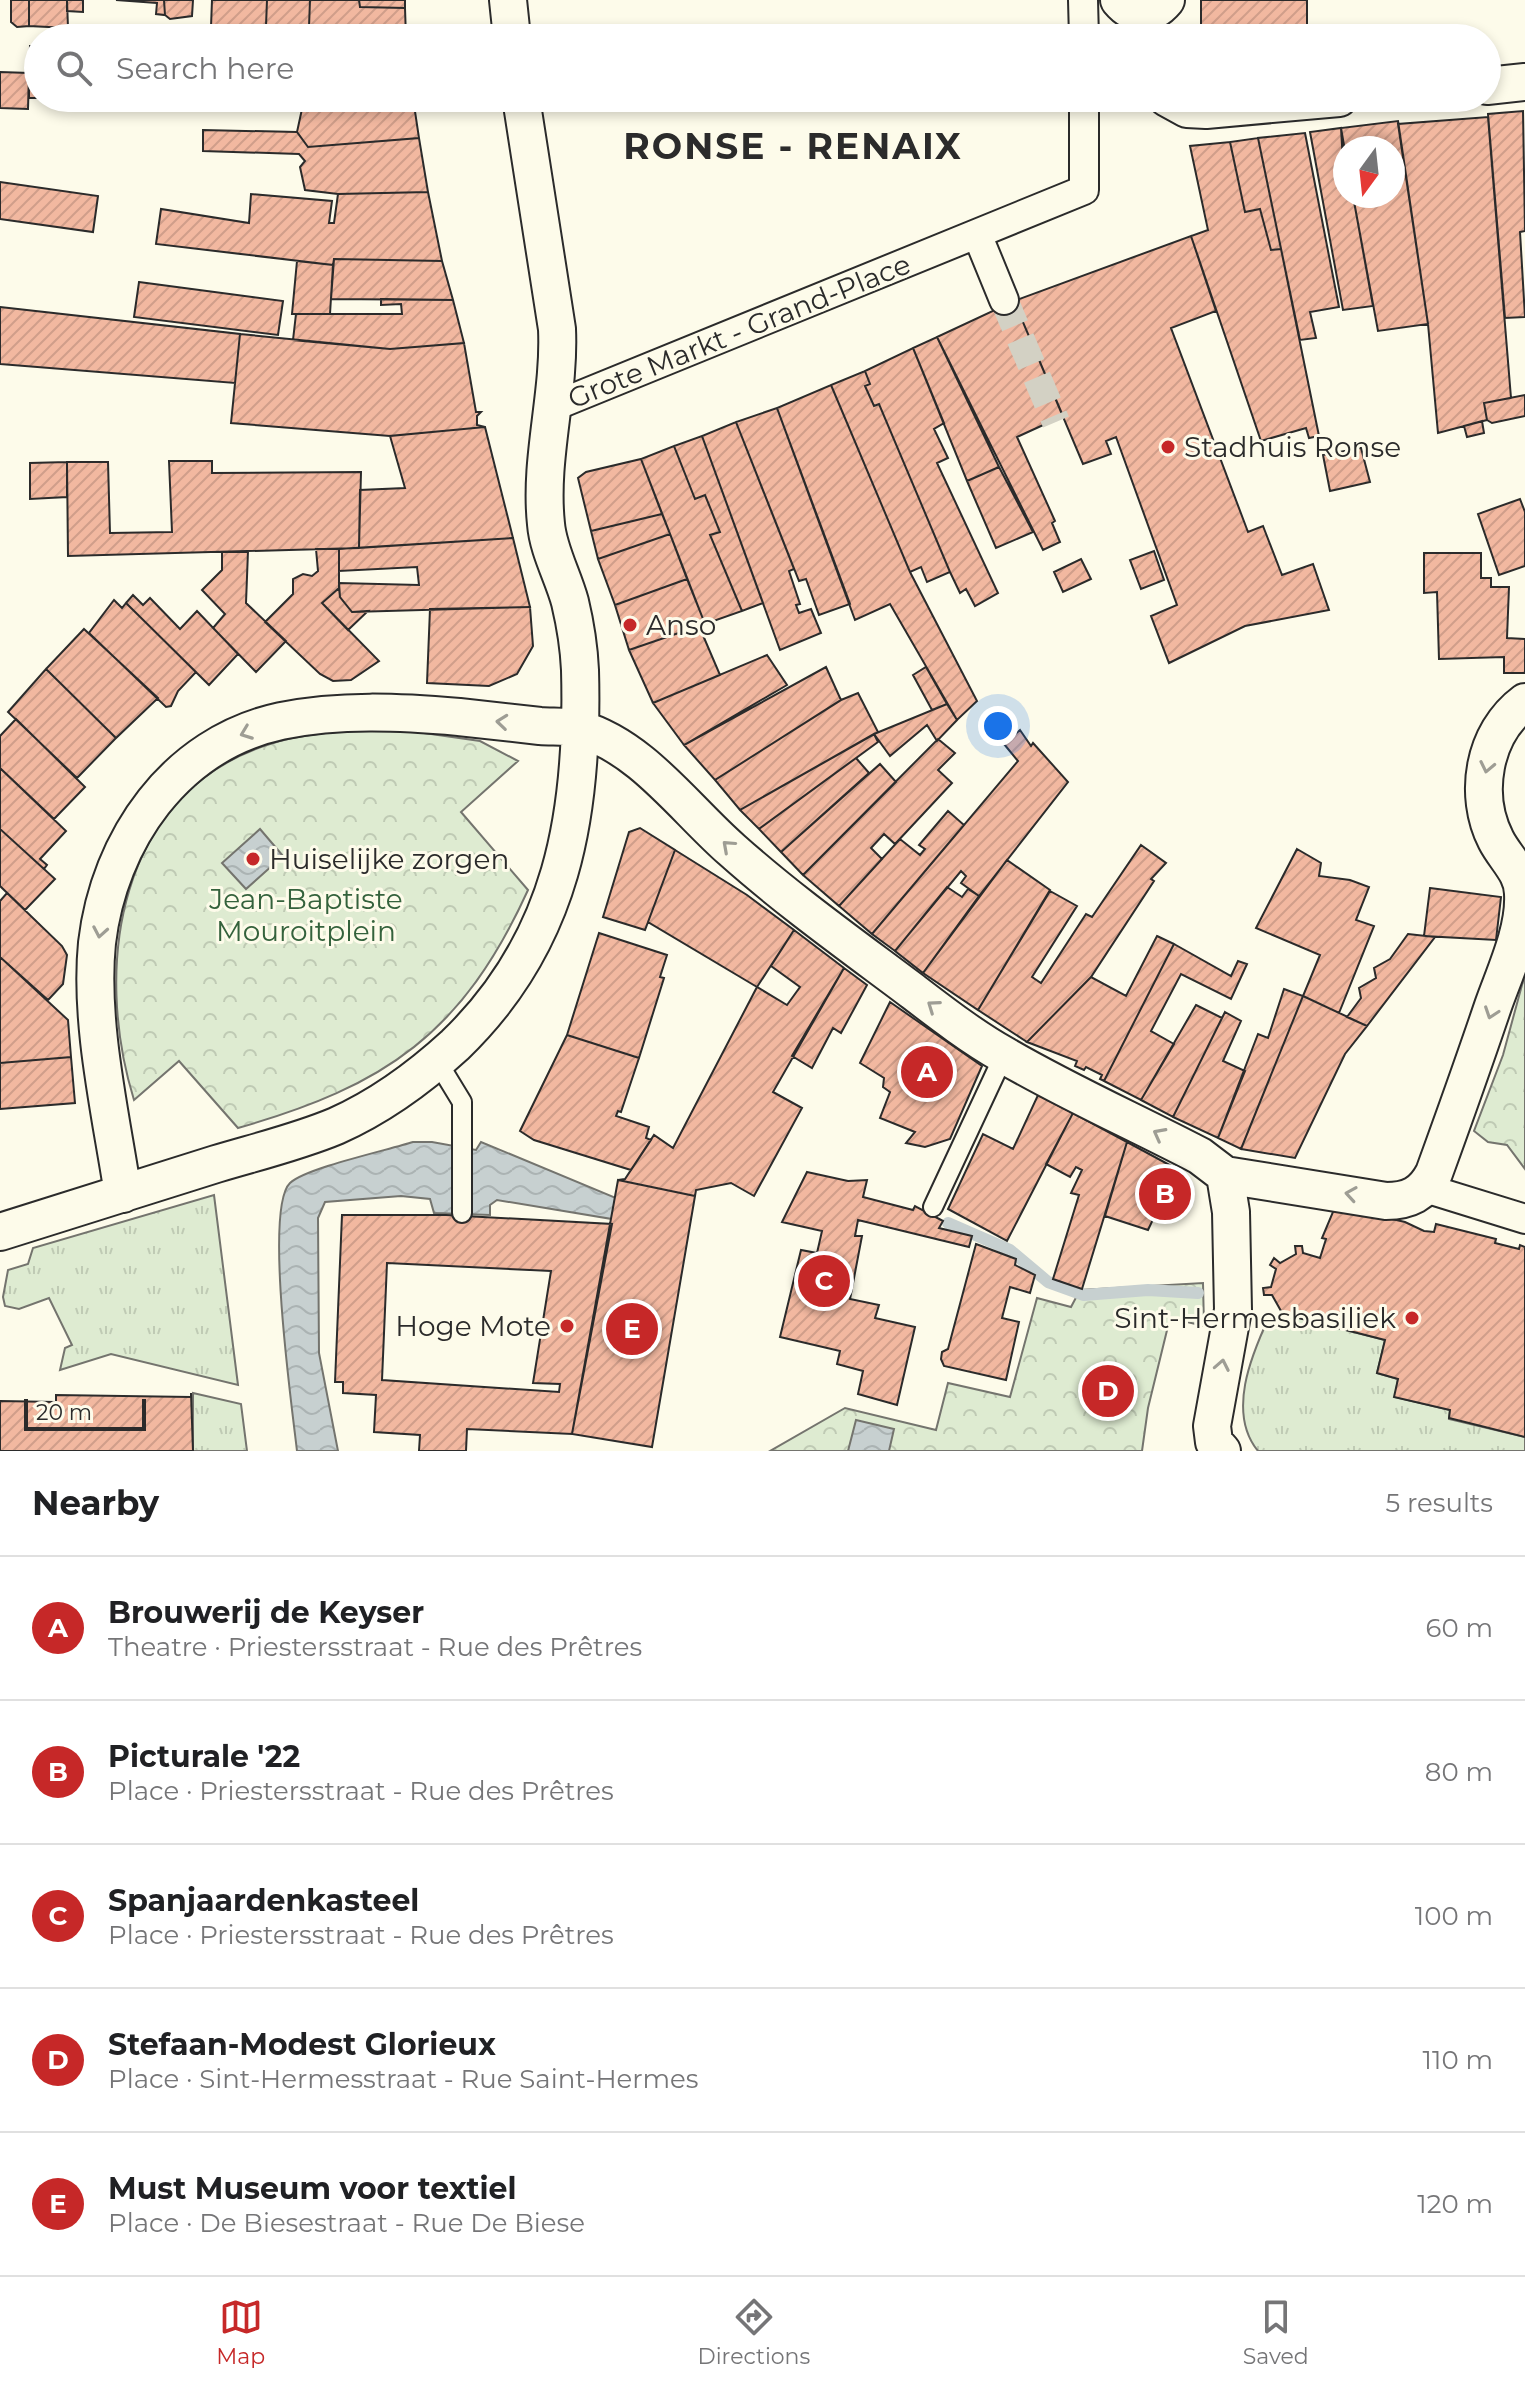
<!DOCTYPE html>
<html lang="en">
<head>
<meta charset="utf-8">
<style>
  body { margin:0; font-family:Montserrat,sans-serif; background:#f6f6f6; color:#202124 }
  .compass { position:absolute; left:1333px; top:136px; width:72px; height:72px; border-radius:50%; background:#fff; box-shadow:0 4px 12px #0003; rotate:195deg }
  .scale { position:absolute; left:24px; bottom:20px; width:122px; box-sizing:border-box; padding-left:8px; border:4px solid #2b2b2b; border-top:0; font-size:22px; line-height:28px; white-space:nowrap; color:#2b2b2b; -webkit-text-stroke:6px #fdfbea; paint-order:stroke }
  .you { position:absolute; left:998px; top:726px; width:28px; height:28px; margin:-20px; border:6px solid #fff; border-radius:50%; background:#1a73e8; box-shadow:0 0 0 12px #1a73e833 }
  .badge { display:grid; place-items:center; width:52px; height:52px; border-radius:50%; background:#c62828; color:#fff; font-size:26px; font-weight:700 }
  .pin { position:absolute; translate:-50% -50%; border:4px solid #fff; box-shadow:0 2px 8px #0006 }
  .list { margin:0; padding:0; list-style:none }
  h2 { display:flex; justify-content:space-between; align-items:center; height:104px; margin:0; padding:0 32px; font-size:34px }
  h2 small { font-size:26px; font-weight:400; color:#757577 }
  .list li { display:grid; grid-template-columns:52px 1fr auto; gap:24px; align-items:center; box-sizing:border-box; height:144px; padding:0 32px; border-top:2px solid #e0e0e0 }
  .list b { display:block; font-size:30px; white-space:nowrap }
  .list p { margin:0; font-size:26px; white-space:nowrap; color:#757577 }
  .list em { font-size:26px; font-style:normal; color:#757577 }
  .icon { flex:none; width:44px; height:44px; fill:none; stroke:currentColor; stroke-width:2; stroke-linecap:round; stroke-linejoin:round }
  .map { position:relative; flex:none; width:1525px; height:1451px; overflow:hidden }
  .search { position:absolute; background:#fff; box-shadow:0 4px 12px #0003; left:24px; right:24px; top:24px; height:88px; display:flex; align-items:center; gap:20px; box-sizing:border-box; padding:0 28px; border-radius:44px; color:#757577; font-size:30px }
  .sheet { height:824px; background:#fff }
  nav { display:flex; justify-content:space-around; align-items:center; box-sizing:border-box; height:112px; border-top:2px solid #e0e0e0; background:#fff; font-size:22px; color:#757577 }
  nav a { display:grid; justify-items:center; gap:4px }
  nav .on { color:#c62828 }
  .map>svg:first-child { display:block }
  .grass { fill:url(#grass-tufts); stroke:#74746e; stroke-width:2 }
  .park { fill:url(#park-crowns); stroke:#74746e; stroke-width:2 }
  .water { fill:url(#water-waves); stroke:#74746e; stroke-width:2 }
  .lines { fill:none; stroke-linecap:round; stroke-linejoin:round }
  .stream { stroke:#c7d0d0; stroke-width:12 }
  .building { fill:url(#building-hatch); stroke:#2b2b2b; stroke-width:2; fill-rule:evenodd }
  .pedestrian-tunnel { stroke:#d3d1c4; stroke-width:28; stroke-dasharray:28 14; stroke-linecap:butt }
  .service-casing { stroke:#2b2b2b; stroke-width:22 }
  .pedestrian-casing { stroke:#2b2b2b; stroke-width:32 }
  .minor-casing { stroke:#2b2b2b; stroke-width:40 }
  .service { stroke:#fdfbea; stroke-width:18 }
  .pedestrian { stroke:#fdfbea; stroke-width:28 }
  .minor { stroke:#fdfbea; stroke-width:36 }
  .oneway { stroke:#9e9d94 }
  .poi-dot { fill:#c62828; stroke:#fdfbea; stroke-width:3 }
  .labels { text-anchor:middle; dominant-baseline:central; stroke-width:6; stroke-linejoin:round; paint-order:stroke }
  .street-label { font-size:28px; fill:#2b2b2b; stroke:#fdfbea }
  .poi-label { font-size:28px; fill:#2b2b2b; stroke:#fdfbea; text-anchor:start }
  .park-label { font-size:28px; fill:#34623c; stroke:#fdfbea }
  .district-label { font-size:36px; font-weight:bold; letter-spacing:2px; fill:#2b2b2b; stroke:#fdfbea }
</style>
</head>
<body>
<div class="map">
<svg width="1525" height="1451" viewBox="0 0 1525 1451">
  <defs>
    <pattern id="grass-tufts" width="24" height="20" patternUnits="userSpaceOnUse" patternTransform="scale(2)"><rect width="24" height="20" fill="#deebd1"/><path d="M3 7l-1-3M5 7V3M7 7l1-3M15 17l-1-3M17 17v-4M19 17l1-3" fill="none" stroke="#bfcab4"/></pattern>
    <pattern id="park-crowns" width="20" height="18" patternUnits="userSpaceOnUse" patternTransform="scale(2)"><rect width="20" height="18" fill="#deebd1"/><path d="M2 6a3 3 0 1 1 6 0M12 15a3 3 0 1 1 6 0" fill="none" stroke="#bfcab4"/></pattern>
    <pattern id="water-waves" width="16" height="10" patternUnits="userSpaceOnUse" patternTransform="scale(2)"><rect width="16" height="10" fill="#c7d0d0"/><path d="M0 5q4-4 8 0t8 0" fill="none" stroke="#abb3b3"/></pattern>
    <pattern id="building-hatch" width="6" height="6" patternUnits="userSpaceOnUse" patternTransform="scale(2)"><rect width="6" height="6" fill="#f2b8a0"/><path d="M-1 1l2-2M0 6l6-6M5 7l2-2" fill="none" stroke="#d09e8a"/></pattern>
  </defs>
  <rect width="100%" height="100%" fill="#fdfbea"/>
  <path class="grass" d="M214 1195 238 1385 111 1354 60 1370 65 1348 72 1345 49 1298 19 1309 5 1306 3 1297 8 1270 28 1264 33 1248Z
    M1287 1315 1385 1340 1377 1373 1398 1379 1395 1397 1450 1410 1449 1419 1525 1437V1451H1258C1227 1413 1251 1356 1269 1317L1277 1316 1283 1321Z
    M193 1393 241 1404 247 1451H193Z"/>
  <path class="park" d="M396 729 480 741 518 761 461 812 528 890C463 1033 386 1086 238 1128L179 1061 134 1100C93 967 117 792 270 744 310 731 354 731 396 729Z
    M1525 974V1169L1507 1145 1488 1142 1474 1131 1503 1055Z
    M1203 1283 1204 1326 1170 1318 1148 1408 1142 1451H770L845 1408 936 1430 948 1383 1010 1397 1037 1298 1071 1307 1080 1290Z"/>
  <path class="water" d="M260 829 283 856 246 889 222 863Z
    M413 1142H432L476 1150 481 1142 616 1198 612 1219 497 1200 490 1205V1215L434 1213 430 1199 401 1196 325 1202 318 1218 319 1353 338 1451H297C292 1407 264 1208 290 1183 306 1168 388 1150 413 1142Z
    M856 1420 894 1429 889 1451H848Z"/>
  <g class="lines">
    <path class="stream" d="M948 1223 1010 1250 1048 1282 1084 1295 1148 1290 1198 1293"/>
  </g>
  <path class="building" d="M11 0H29V26L17 27 11 22Z
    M67 0 68 28 29 26V0Z
    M67 0H83V12L67 11Z
    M116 0H164L165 15 156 14 157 3Z
    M164 0H193L192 16 170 19 165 15Z
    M212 0H267L266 26 211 27Z
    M267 0H310L309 27 266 26Z
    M310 0H359L360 7 405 8 406 38H266V26L309 27Z
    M359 0H405V8L360 7Z
    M1201 0H1307V26L1340 25 1341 38H1201Z
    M143 26 159 28V38H143Z
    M107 28H141V38H106Z
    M30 46H38V80H29Z
    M0 72 29 73 28 109 0 108Z
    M29 80H38V98H29Z
    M282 98H413L419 138 308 147 297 132 302 109H281Z
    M1523 111 1525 231 1520 232 1525 317 1505 318 1488 114Z
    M1488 117 1511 398 1484 403 1487 420 1438 433 1428 324 1398 124Z
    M1398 121 1428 324 1378 331 1353 196H1393V148L1345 151 1341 128Z
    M1341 128 1345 196H1353L1373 306 1343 310 1310 132Z
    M203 130 297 132 308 147 419 138 428 192 338 194 305 190 300 167 305 161 299 154 203 151Z
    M1305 133 1339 307 1310 312 1316 338 1300 340 1258 138Z
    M1258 138 1281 249 1271 250 1260 209 1245 212 1230 142Z
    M1230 142 1245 212 1260 209 1271 250 1281 249 1319 436 1309 438 1306 428 1261 441 1191 236 1208 230 1190 146Z
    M0 182 98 196 93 232 0 219Z
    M428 192 442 261 334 259 333 265 156 244 161 209 249 223 251 194 332 201 329 223H334L338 194Z
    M1191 236 1216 311 1171 328 1248 532 1263 526 1282 575 1313 564 1329 610 1245 626 1169 663 1151 616 1177 605 1116 437 1106 441 1111 454 1083 464 1014 301Z
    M334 259 442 261 453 300 331 299Z
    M297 261 333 265 330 314H292Z
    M139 282 283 301 278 335 134 317Z
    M381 299 453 300 464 343 390 349 293 340 296 314H402L401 304 381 305Z
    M1014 301 1063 416 1017 437 1055 521 1052 523 1060 542 1043 550 937 337Z
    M0 307 240 334 235 383 0 364Z
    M240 334 390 349 464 343 476 412H481L477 416V425L485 427 390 436 231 423Z
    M937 337 999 467 967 481 913 348Z
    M913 348 944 423 934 429 948 458 937 463 998 593 975 606 966 589 960 593 950 572 879 404 874 406 865 386 870 384 865 371Z
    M865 371 870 384 865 386 874 406 879 404 950 572 927 582 921 567 910 572 831 385Z
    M831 385 910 572 977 701 957 720 890 604 855 620 777 408Z
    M1525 395V416L1492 423 1487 420 1484 403Z
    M777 408 850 604 819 615 806 579 799 581 736 422Z
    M1482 421 1484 433 1467 437 1464 426Z
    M736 422 794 569 789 571 800 604 796 605 799 613 811 609 821 633 780 650 702 436Z
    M485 427 513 538 359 548 360 490 405 488 390 436Z
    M702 436 763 603 742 611 710 535 720 532 705 495 695 499 674 446Z
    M674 446 695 499 705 495 720 532 710 535 742 611 705 624 641 459Z
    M1361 448 1370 482 1330 491 1323 455Z
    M641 459 662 514 591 531 578 478 586 472Z
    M169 461H212V473L361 472 359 548 68 556 67 462H108L110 533 172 532Z
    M67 462V497L30 499V463Z
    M999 467 1033 532 996 548 967 481Z
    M1520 499 1525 512V566L1499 575 1478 514Z
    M662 514 670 534 598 559 591 531Z
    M670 534 687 579 615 605 598 559Z
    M513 538 530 607 352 612 340 597 339 583 419 585 417 567 339 571V549Z
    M316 549H339V588L322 603 379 661 351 680 333 681 320 674 265 622 293 594V579L303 574 312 576 318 571Z
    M248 551 246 603 286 641 256 672 213 628 225 614 202 590 222 570V552Z
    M1154 551 1164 580 1141 589 1130 560Z
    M1424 553H1481V578H1491V587H1509L1507 638 1525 639V673H1504V657L1439 659 1437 592 1424 593Z
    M1081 559 1091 579 1063 592 1054 572Z
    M687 579 705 624 629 650 615 605Z
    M339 588 340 597 352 612 368 611 348 630 322 603Z
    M133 595 143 605 150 598 180 629 197 611 238 654 209 685 126 603Z
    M114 600 122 608 126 603 196 672 178 691 171 706 166 707 89 633Z
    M530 607 533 646 517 674 489 686 427 683 430 609Z
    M699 626 720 675 653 703 629 650Z
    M84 629 158 698 116 738 46 669Z
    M767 655 787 685 684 745 653 703Z
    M826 667 841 700 715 780 684 745Z
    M926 667 947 704 932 710 913 675Z
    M46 669 116 738 77 778 8 712Z
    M858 693 878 732 740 810 715 780 841 700Z
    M947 704 957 720 937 741 927 725 890 756 874 734Z
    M16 719 85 787 54 819 0 768V736Z
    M1020 730 1031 746 1033 743 1068 782 979 896 961 883 966 876 961 871 895 951 872 934 1018 761 1004 744Z
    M874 734 878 742 759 829 740 810Z
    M938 739 955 753 938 770 952 783 895 844 884 834 871 848 882 859 839 906 803 875Z
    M856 758 869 773 781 852 759 829Z
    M880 764 896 782 803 875 781 852Z
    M0 768 66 831 40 859 47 865 44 869 0 829Z
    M948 811 964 825 872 934 839 906 900 839 920 855 925 849 919 845Z
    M640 828 675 850 645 930 603 917 629 832Z
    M0 829 55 879 25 910 0 886Z
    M1141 845 1166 863 1151 879 1154 881 1091 977 1027 1042 978 1010 1050 891 1077 906 1032 977 1041 983 1086 914 1092 917Z
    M1297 849 1321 863 1319 876 1350 880 1369 887 1356 920 1374 926 1339 1013 1303 996 1320 955 1256 928Z
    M675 850 747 895 794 930 757 987 648 922Z
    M1007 860 1050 890 978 1010 923 973Z
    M947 887 962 897 968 889 979 896 923 973 895 951Z
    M1430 888 1501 897 1496 940 1424 936Z
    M7 893 62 946 67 955 63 984 48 1000 0 957V901Z
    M794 930 844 968 773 1092 802 1108 754 1196 731 1183 696 1190 695 1196 618 1180 625 1179 654 1135 673 1148 757 987 787 1005 800 987 771 966Z
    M599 933 667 955 660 977 664 978 639 1058 567 1035Z
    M1408 934 1435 937 1367 1026 1347 1017 1361 998 1359 988 1376 978 1374 968 1390 959Z
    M1157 936 1174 944 1104 1081 1100 1079 1102 1075 1086 1067 1084 1070 1075 1066 1077 1061 1027 1042 1091 977 1126 996Z
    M1174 944 1231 976 1238 961 1247 964 1231 999 1181 974 1151 1031 1174 1044 1141 1100 1104 1081Z
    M0 957 68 1020 71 1057 0 1063Z
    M844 968 867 985 841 1033 833 1028 812 1068 792 1056Z
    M1284 989 1303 996 1241 1149 1218 1138 1258 1034 1268 1038Z
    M1303 996 1367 1026 1345 1054 1295 1158 1241 1149Z
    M890 1002 982 1066 950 1139 925 1147 906 1143 915 1132 880 1118 890 1092 883 1087 884 1078 860 1063Z
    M1196 1005 1222 1018 1173 1117 1141 1100Z
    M1225 1012 1241 1021 1223 1061 1245 1071 1218 1138 1173 1117Z
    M567 1035 639 1058 621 1112 618 1111 616 1116 649 1127 646 1138 651 1140 631 1170 534 1140 520 1131Z
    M71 1057 75 1103 0 1109V1063Z
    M1038 1095 1073 1113 1007 1241 948 1209 983 1134 1013 1149Z
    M1073 1113 1127 1142 1082 1289 1053 1279 1079 1195 1071 1193 1082 1170 1076 1167 1070 1177 1046 1164Z
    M1127 1142 1177 1169 1148 1230 1105 1216Z
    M807 1172 848 1181 867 1180 863 1197 913 1210 915 1206 943 1221 939 1228 972 1236 969 1247 858 1220 855 1236H862L850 1299 879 1305 875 1318 915 1327 897 1405 858 1394 863 1371 837 1364 840 1351 780 1337 801 1250 817 1253 822 1231 782 1222Z
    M618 1180 695 1196 652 1447 572 1434Z
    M1331 1205 1405 1222 1424 1231 1434 1232 1436 1224 1496 1239 1495 1243 1519 1249 1520 1245 1525 1247V1437L1449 1418 1450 1410 1394 1397 1398 1379 1377 1373 1385 1340 1287 1315 1283 1321 1277 1316 1281 1311 1272 1295H1264L1263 1288 1271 1287 1276 1269 1270 1265 1274 1258 1280 1263 1296 1254 1295 1246H1302L1303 1253 1320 1258 1326 1239 1322 1238 1333 1212Z
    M342 1215H446L612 1224 572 1434 467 1429 466 1451H419L420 1435 374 1432 376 1395 343 1393V1382H335ZM387 1263 551 1271 533 1383 560 1384 559 1392 382 1380Z
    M976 1244 1016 1259 1015 1265 1035 1275 1030 1293 1010 1287 1002 1318 1019 1322 1006 1380 944 1366 941 1359 942 1352 948 1349Z
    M191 1393 193 1451H0V1401L56 1402V1395L191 1397Z"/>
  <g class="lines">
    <path class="pedestrian-tunnel" d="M1004 300 1056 422"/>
    <defs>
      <path id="service" d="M437 1061 462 1102V1213
        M933 1207 1004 1055"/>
      <path id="pedestrian" d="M1083 0 1084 38
        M977 234 1004 300
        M552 407 1084 190V98
        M1425 1188 1525 1219"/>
      <path id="minor" d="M508 0 512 38
        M1119 0C1133 17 1152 17 1166 0
        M1487 86 1525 82
        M1167 98 1187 109 1206 110 1339 98
        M123 1194C111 1115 89 1022 97 943 109 840 175 744 281 721 340 709 400 712 459 717 486 720 513 723 540 726 553 727 568 726 580 729 642 747 685 809 732 850 788 900 851 945 911 990 941 1013 972 1037 1004 1055 1067 1092 1135 1122 1200 1156L1225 1175 1386 1201C1409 1201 1423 1194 1434 1173 1454 1118 1474 1062 1493 1006 1505 972 1525 930 1523 894 1523 872 1505 858 1496 840 1473 795 1483 733 1525 702
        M0 1232C72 1209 144 1186 216 1164 256 1152 298 1142 336 1126 381 1106 419 1078 455 1045 563 941 584 814 580 670 579 648 575 623 570 602 563 576 548 550 546 524 539 458 560 395 557 329L521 98
        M1222 1451 1214 1442 1212 1426 1233 1310 1231 1212 1225 1175"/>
    </defs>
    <use href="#service" class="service-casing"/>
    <use href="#pedestrian" class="pedestrian-casing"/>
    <use href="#minor" class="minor-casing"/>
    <use href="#service" class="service"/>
    <use href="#pedestrian" class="pedestrian"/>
    <use href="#minor" class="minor"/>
  </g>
  <defs><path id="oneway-chevron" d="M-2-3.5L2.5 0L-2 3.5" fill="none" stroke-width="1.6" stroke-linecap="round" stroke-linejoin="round" transform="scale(2)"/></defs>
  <g class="oneway">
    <use href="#oneway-chevron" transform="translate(502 722) rotate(-174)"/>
    <use href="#oneway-chevron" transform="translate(246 733) rotate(159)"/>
    <use href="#oneway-chevron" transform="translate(1487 767) rotate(102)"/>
    <use href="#oneway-chevron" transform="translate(728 846) rotate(-138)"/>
    <use href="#oneway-chevron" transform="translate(100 932) rotate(100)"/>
    <use href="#oneway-chevron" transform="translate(933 1006) rotate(-145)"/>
    <use href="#oneway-chevron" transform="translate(1491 1013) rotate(109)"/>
    <use href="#oneway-chevron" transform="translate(1159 1134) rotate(-152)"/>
    <use href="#oneway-chevron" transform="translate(1351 1194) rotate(-171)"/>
    <use href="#oneway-chevron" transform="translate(1222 1365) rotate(-79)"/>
  </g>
  <g class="poi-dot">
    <circle cx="1168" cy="447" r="8"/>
    <circle cx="630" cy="625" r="8"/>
    <circle cx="253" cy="859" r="8"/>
    <circle cx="1412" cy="1318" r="8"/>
    <circle cx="567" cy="1326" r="8"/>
  </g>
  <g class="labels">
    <g class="street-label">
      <text transform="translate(739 331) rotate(-22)">Grote Markt - Grand-Place</text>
    </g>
    <g class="poi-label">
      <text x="1184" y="447">Stadhuis Ronse</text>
      <text x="646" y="625">Anso</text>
      <text x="269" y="859">Huiselijke zorgen</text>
      <text x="1396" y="1318" text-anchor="end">Sint-Hermesbasiliek</text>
      <text x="551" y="1326" text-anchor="end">Hoge Mote</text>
    </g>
    <g class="park-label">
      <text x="306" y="899">Jean-Baptiste<tspan x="306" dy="32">Mouroitplein</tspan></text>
    </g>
    <g class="district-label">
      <text x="793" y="146">RONSE - RENAIX</text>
    </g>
  </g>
</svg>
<svg class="compass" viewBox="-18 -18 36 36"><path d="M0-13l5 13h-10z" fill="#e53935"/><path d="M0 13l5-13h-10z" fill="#757577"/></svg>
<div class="scale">20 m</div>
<div class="you"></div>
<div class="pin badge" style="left:927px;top:1072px">A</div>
<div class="pin badge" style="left:1165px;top:1194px">B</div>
<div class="pin badge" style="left:824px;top:1281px">C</div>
<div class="pin badge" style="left:1108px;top:1391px">D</div>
<div class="pin badge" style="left:632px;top:1329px">E</div>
<div class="search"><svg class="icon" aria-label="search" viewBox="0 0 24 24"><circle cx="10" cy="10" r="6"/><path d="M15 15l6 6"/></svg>Search here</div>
</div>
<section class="sheet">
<h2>Nearby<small>5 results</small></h2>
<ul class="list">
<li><span class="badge">A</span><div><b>Brouwerij de Keyser</b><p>Theatre · Priestersstraat - Rue des Prêtres</p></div><em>60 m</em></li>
<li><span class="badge">B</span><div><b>Picturale '22</b><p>Place · Priestersstraat - Rue des Prêtres</p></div><em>80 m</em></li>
<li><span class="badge">C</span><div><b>Spanjaardenkasteel</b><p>Place · Priestersstraat - Rue des Prêtres</p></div><em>100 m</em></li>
<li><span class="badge">D</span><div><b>Stefaan-Modest Glorieux</b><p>Place · Sint-Hermesstraat - Rue Saint-Hermes</p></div><em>110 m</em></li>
<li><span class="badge">E</span><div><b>Must Museum voor textiel</b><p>Place · De Biesestraat - Rue De Biese</p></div><em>120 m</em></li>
</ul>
</section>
<nav>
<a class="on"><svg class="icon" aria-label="map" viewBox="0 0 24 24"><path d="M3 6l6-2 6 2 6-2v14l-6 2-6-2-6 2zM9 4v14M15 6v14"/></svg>Map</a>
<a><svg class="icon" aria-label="directions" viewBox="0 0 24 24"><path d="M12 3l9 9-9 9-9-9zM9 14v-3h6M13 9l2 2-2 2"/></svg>Directions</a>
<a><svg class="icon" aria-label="saved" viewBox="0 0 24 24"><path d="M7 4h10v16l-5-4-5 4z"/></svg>Saved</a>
</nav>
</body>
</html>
